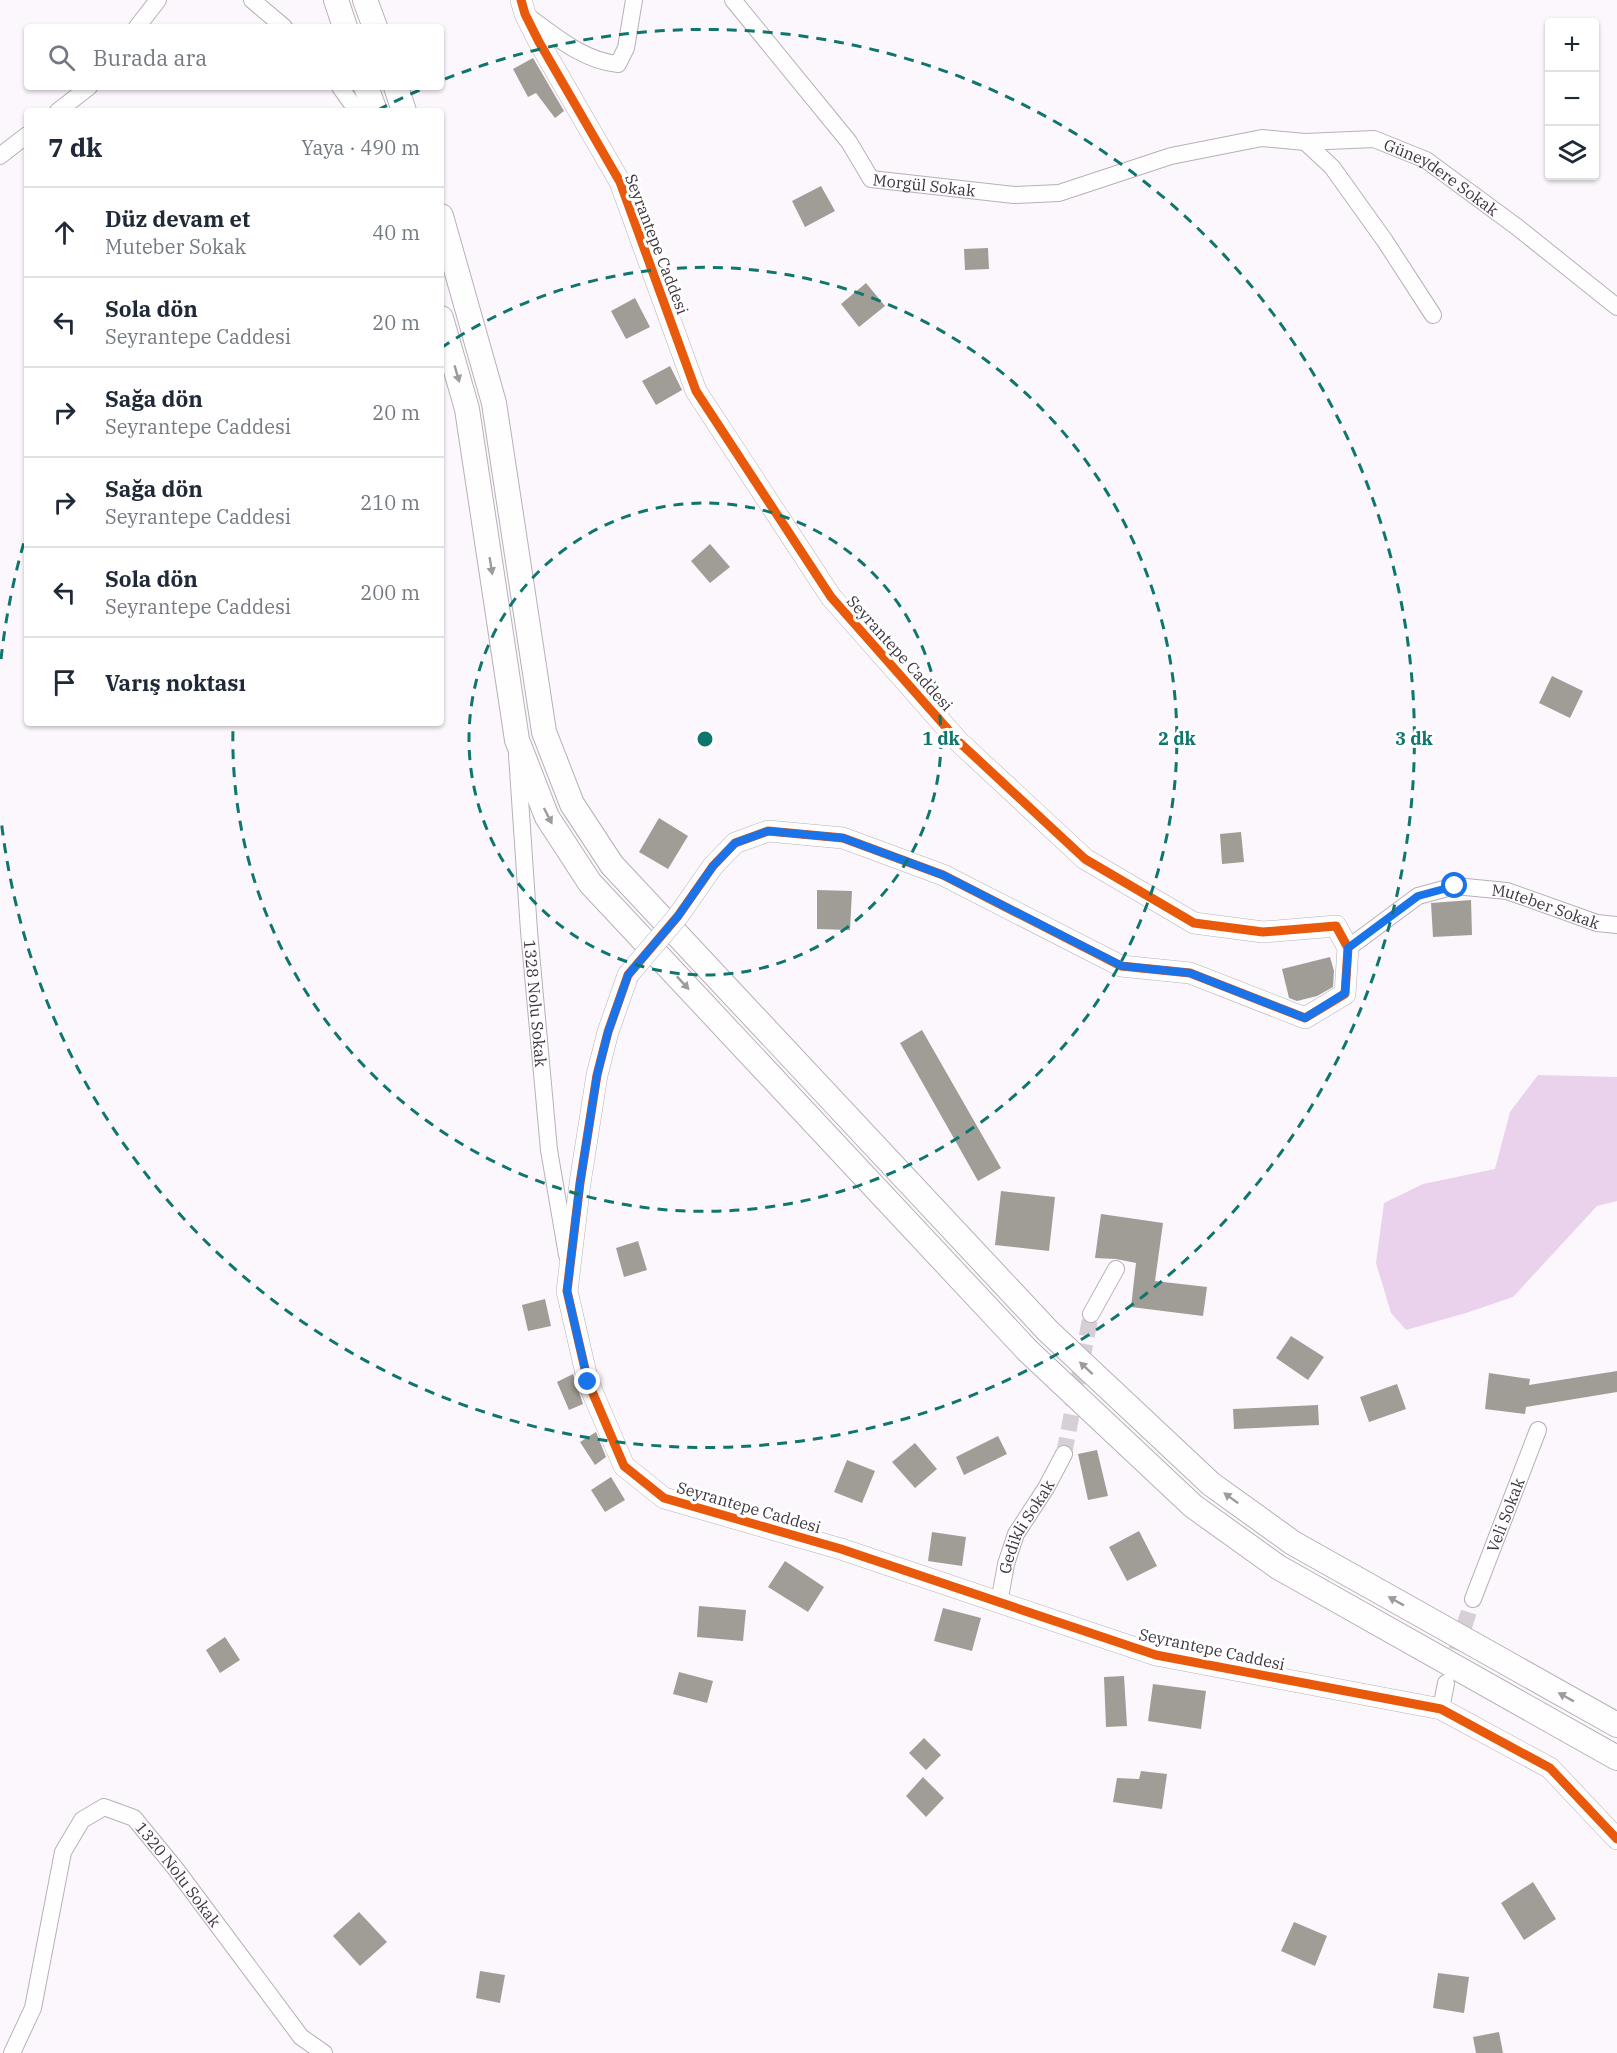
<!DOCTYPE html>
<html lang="tr">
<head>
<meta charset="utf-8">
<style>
  body { margin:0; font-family:"IBM Plex Serif",serif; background:#f2f2f3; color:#1f2937 }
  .controls { position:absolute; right:18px; top:18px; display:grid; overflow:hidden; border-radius:6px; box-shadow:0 2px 4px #0004 }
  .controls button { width:54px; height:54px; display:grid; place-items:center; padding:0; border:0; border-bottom:2px solid #e0e1e3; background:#fff; color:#1f2937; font:30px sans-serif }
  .stop { position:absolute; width:18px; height:18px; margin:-14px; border:4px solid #1a73e8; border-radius:50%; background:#fff }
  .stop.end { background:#1a73e8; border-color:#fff; box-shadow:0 2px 6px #0008 }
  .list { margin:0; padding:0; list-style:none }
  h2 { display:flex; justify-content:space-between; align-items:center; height:78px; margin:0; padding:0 24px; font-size:26px }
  h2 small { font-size:20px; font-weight:400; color:#747a83 }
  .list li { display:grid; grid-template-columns:39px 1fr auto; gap:18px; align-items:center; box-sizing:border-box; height:90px; padding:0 24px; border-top:2px solid #e0e1e3 }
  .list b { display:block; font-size:22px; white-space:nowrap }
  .list p { margin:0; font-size:20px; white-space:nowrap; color:#747a83 }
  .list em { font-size:20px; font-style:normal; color:#747a83 }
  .icon { flex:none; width:33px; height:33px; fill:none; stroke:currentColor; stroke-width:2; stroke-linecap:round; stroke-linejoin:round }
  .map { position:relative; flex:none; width:1617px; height:2053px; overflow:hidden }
  .search { position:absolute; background:#fff; box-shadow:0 2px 4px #0004; left:24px; top:24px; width:420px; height:66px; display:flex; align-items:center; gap:15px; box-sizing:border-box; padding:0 21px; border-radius:6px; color:#747a83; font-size:22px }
  .panel { position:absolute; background:#fff; box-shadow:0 2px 4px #0004; left:24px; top:108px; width:420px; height:618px; border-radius:6px }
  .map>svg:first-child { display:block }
  .forest { fill:#ead1ec }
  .building { fill:#9f9d95 }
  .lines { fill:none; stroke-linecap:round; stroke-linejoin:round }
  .minor-tunnel { stroke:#d6d0d6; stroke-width:16; stroke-dasharray:16 8; stroke-linecap:butt }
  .minor-casing { stroke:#b7b1b7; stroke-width:18 }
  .tertiary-casing { stroke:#b7b1b7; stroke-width:22 }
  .secondary-casing { stroke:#b7b1b7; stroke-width:26 }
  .minor { stroke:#fffeff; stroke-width:16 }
  .tertiary { stroke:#fffeff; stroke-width:21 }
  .secondary { stroke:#fffeff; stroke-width:24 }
  .tertiary-bridge-casing { stroke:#b7b1b7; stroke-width:22; stroke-linecap:butt }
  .tertiary-bridge { stroke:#fffeff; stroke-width:21 }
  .cycleway-casing { stroke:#fff; stroke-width:13 }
  .cycleway { stroke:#e8590c; stroke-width:9 }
  .oneway { fill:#9e9a9f }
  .route { stroke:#1a73e8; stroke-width:8 }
  .ring { fill:none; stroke:#0f766e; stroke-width:3; stroke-dasharray:10 8 }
  .labels { text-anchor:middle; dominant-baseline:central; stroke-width:6; stroke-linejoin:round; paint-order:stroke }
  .street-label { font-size:16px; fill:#3e363f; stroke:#fff }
  .centre { fill:#0f766e; stroke:#fff; stroke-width:3 }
  .ring-label { font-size:18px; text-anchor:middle; font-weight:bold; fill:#0f766e; stroke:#fff; stroke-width:6; stroke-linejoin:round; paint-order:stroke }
</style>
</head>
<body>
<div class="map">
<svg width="1617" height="2053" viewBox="0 0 1617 2053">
  <rect width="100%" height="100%" fill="#fcf7fc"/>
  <path class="forest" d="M1538 1075 1617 1077V1201L1597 1206 1513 1297 1466 1313 1406 1330 1391 1313 1376 1263 1384 1203 1423 1184 1495 1169 1510 1112Z"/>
  <path class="building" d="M533 58 564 111 555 118 536 93 528 97 513 69Z
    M821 186 835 211 805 227 792 201Z
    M988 248 989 269 965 270 964 249Z
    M866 283 885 306 859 327 841 304Z
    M635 298 650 327 626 339 611 311Z
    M670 366 682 390 656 405 642 381Z
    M710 544 730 567 710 583 691 561Z
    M1552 676 1583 691 1570 718 1539 703Z
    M659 818 688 836 668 869 639 852Z
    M1241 832 1244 862 1222 864 1220 834Z
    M817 890 852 891 850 930 817 929Z
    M1471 900 1472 935 1433 937 1431 903Z
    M1330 957 1334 971 1333 987 1317 996 1297 1001 1289 998 1282 969Z
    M922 1030 1001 1168 978 1181 900 1043Z
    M1001 1191 1055 1197 1049 1251 995 1245Z
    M1101 1214 1163 1223 1155 1281 1207 1287 1203 1316 1131 1307 1136 1263 1116 1259 1095 1258Z
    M638 1241 647 1270 624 1277 616 1248Z
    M545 1299 551 1326 528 1331 522 1305Z
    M1291 1336 1324 1357 1308 1380 1276 1358Z
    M1617 1371V1392L1526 1407 1525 1414 1485 1409 1489 1373 1530 1379 1529 1385Z
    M573 1374 583 1404 569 1410 557 1382Z
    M1397 1384 1406 1409 1369 1422 1360 1397Z
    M1318 1405 1319 1425 1234 1429 1233 1409Z
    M596 1432 606 1457 595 1465 580 1442Z
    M998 1436 1007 1454 964 1475 956 1457Z
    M915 1443 937 1469 915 1488 892 1462Z
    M1097 1450 1108 1496 1088 1500 1078 1454Z
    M847 1460 875 1471 862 1503 834 1492Z
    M611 1477 625 1500 605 1512 591 1490Z
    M1139 1531 1157 1566 1127 1581 1109 1547Z
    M932 1532 966 1537 962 1566 928 1561Z
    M785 1561 824 1587 808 1612 768 1587Z
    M699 1606 746 1610 743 1641 697 1637Z
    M943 1608 981 1618 972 1651 934 1641Z
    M225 1637 240 1660 220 1673 206 1650Z
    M679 1672 713 1681 707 1703 673 1694Z
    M1124 1676 1127 1726 1106 1727 1104 1677Z
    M1153 1684 1206 1691 1201 1729 1148 1721Z
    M924 1738 941 1755 926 1770 909 1753Z
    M1141 1771 1167 1774 1162 1809 1113 1802 1117 1778 1139 1779Z
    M923 1777 944 1798 926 1817 906 1796Z
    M1533 1882 1556 1919 1524 1940 1501 1903Z
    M359 1912 387 1942 360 1966 333 1936Z
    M1294 1922 1327 1936 1315 1966 1281 1951Z
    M480 1971 505 1975 500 2003 476 1998Z
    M1438 1973 1469 1977 1464 2013 1433 2008Z
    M1499 2032 1503 2053H1476L1473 2037Z"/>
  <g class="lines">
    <path class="minor-tunnel" d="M1064 1454 1091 1314
      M1449 1673 1473 1599"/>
    <defs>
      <g id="minor">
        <path d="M252 0 284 27"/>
        <path id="s1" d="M733 0 849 142 871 179 1014 195 1059 193 1171 156 1262 138 1305 142 1374 139 1426 160 1517 227 1617 307"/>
        <path d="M526 15C554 35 583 61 618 64L626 48 634 0"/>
        <path d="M137 27 158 0"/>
        <path d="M340 87 357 111"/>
        <path d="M58 111 89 87"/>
        <path d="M1305 142 1332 167 1385 241 1433 315"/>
        <path d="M0 156 27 135"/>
        <path id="s2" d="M517 755 529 931 549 1150 567 1255"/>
        <path id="s3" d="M1348 948 1418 896 1455 886 1507 891 1597 923 1617 925"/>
        <path d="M1091 1314 1116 1269"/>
        <path id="s4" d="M1473 1599 1538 1430"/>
        <path id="s5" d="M999 1603 1006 1564 1016 1534 1046 1488 1064 1454"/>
        <path d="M1441 1709 1446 1683"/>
        <path id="s6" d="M12 2053 33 2008 63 1852 82 1820 104 1807 134 1818 175 1868 301 2037 324 2053"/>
      </g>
      <path id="tertiary" d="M521 0 525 14 539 42 620 182 696 391 831 597 959 742 1085 859 1194 923 1263 932 1336 926 1348 948 1345 994 1305 1018 1190 973 1121 966 943 875 843 838 768 831 735 843 713 866 678 916
        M628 975 608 1032 597 1075 580 1183 567 1291 588 1382 624 1466 664 1498 841 1549 1156 1655 1441 1709 1550 1768 1617 1839"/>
      <path id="secondary" d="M336 0 345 27
        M365 0 375 27
        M366 87 375 111
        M396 87 404 111
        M441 216 494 403 544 732 572 804 612 865 1048 1331 1211 1484 1293 1543 1617 1725
        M441 318 467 409 517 740 547 817 590 883 1028 1351 1193 1506 1278 1567 1617 1758"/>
    </defs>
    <use href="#minor" class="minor-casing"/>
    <use href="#tertiary" class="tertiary-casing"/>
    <use href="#secondary" class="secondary-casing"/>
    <use href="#minor" class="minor"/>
    <use href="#tertiary" class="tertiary"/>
    <use href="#secondary" class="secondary"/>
    <defs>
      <path id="tertiary-bridge" d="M628 975 678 916"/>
    </defs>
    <use href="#tertiary-bridge" class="tertiary-bridge-casing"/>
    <use href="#tertiary-bridge" class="tertiary-bridge"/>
    <defs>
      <path id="cycleway" d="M521 0 525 14 539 42 620 182 696 391 831 597 959 742 1085 859 1194 923 1263 932 1336 926 1348 948 1345 994 1305 1018 1190 973 1121 966 943 875 843 838 768 831 735 843 713 866 678 916 628 975 608 1032 597 1075 580 1183 567 1291 588 1382 624 1466 664 1498 841 1549 1156 1655 1441 1709 1550 1768 1617 1839"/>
    </defs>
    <use href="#cycleway" class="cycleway-casing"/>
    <use href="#cycleway" class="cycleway"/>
  </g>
  <defs><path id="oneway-solid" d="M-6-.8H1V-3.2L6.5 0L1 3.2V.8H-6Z" transform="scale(1.5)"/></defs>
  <g class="oneway">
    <use href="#oneway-solid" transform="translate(457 374) rotate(74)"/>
    <use href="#oneway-solid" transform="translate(491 566) rotate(81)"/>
    <use href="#oneway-solid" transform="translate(548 816) rotate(63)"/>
    <use href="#oneway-solid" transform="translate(683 983) rotate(47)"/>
    <use href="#oneway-solid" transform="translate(1086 1368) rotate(-137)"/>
    <use href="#oneway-solid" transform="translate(1231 1498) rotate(-144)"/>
    <use href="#oneway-solid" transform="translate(1396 1601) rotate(-151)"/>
    <use href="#oneway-solid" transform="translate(1566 1697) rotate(-151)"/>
  </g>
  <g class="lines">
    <path class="route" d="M588 1382 567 1291 580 1183 597 1075 608 1032 628 975 678 916 713 866 735 843 768 831 843 838 943 875 1122 966 1190 973 1305 1018 1345 993 1348 948 1418 896 1455 886"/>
  </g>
  <g class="ring">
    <circle cx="705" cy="739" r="236"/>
    <path d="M441 348A472 472 0 1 1 233 727"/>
    <path d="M1 659A709 709 0 0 1 27 532M378 110A709 709 0 0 1 422 89M445 79A709 709 0 1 1 1 819"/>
  </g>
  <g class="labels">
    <g class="street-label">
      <text stroke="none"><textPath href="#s1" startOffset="816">Güneydere Sokak</textPath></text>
      <text stroke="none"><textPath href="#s1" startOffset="280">Morgül Sokak</textPath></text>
      <text transform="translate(657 244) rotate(69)">Seyrantepe Caddesi</text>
      <text transform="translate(900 653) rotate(48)">Seyrantepe Caddesi</text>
      <text stroke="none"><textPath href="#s3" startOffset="219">Muteber Sokak</textPath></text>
      <text stroke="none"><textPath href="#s2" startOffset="249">1328 Nolu Sokak</textPath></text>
      <text transform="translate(749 1507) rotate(16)">Seyrantepe Caddesi</text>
      <text stroke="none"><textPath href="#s4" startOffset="90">Veli Sokak</textPath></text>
      <text stroke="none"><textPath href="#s5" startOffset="82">Gedikli Sokak</textPath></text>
      <text transform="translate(1212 1649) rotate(12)">Seyrantepe Caddesi</text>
      <text stroke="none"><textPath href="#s6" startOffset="375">1320 Nolu Sokak</textPath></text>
    </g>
  </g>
  <circle cx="705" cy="739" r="9" class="centre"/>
  <g class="ring-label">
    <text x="941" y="745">1 dk</text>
    <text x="1177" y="745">2 dk</text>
    <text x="1414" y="745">3 dk</text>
  </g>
</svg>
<div class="controls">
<button>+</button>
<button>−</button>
<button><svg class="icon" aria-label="layers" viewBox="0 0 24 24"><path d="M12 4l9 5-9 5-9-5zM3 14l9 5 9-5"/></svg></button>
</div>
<div class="stop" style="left:1455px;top:886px"></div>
<div class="stop end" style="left:588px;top:1382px"></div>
<div class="search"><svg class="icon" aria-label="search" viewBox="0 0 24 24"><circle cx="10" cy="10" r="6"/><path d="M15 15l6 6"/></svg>Burada ara</div>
<section class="panel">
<h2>7 dk<small>Yaya · 490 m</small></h2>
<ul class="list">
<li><svg class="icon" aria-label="ahead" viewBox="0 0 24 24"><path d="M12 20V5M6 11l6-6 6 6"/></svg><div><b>Düz devam et</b><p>Muteber Sokak</p></div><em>40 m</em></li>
<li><svg class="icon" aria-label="left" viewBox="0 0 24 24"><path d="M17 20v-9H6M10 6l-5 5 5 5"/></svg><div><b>Sola dön</b><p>Seyrantepe Caddesi</p></div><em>20 m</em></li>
<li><svg class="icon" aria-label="right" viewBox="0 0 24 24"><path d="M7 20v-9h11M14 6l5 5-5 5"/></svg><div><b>Sağa dön</b><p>Seyrantepe Caddesi</p></div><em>20 m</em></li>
<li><svg class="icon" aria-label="right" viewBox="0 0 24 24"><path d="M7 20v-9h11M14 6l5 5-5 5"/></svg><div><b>Sağa dön</b><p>Seyrantepe Caddesi</p></div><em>210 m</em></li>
<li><svg class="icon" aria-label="left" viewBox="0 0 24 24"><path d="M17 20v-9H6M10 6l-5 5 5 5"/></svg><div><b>Sola dön</b><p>Seyrantepe Caddesi</p></div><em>200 m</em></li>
<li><svg class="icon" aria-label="arrive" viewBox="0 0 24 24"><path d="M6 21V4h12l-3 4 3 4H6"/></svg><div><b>Varış noktası</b></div></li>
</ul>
</section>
</div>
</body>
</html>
